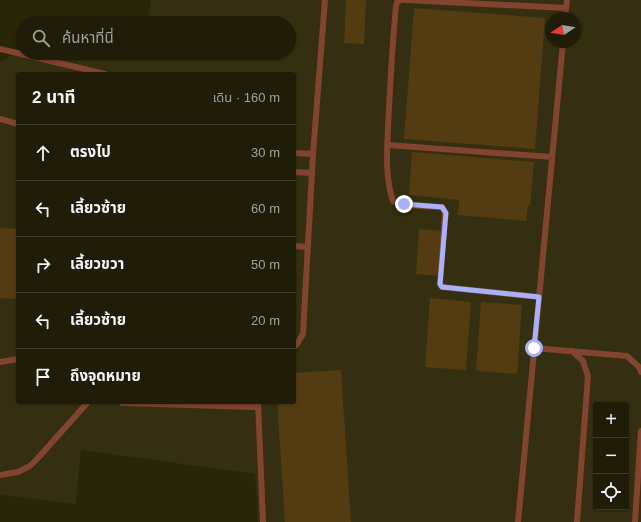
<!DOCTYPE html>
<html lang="th">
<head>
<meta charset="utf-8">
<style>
  body { margin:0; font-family:Arial,"Noto Sans Thai",sans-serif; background:#2c2915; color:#f1f3f6 }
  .controls { position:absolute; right:12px; bottom:12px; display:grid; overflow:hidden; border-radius:4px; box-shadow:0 1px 3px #0004 }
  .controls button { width:36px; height:36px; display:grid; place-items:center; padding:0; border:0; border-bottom:1px solid #3c3a28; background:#1f1c07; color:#f1f3f6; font:20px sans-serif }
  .compass { position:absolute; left:545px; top:12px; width:36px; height:36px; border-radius:50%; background:#1f1c07; box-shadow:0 1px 3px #0004; rotate:258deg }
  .stop { position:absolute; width:12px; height:12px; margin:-9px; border:3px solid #a9b0fc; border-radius:50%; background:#fff }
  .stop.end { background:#a9b0fc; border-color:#fff; box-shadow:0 1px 4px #0008 }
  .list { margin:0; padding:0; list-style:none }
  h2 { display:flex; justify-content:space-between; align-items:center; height:52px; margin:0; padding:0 16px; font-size:17px }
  h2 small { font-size:13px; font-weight:400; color:#a1a19b }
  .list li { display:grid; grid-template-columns:26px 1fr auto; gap:12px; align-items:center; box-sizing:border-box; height:56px; padding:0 16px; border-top:1px solid #3c3a28 }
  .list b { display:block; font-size:15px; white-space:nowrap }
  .list em { font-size:13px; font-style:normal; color:#a1a19b }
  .icon { flex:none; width:22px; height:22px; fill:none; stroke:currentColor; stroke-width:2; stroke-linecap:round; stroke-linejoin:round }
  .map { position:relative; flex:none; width:641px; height:522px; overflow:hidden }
  .search { position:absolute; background:#1f1c07; box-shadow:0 1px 3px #0004; left:16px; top:16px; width:280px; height:44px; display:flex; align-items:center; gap:10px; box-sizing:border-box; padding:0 14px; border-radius:22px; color:#a1a19b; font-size:15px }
  .panel { position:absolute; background:#1f1c07; box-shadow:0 1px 3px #0004; left:16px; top:72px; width:280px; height:332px; border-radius:4px }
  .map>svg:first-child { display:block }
  .built { fill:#342f10; fill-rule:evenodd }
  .building { fill:#533c12 }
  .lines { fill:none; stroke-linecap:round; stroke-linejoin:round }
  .lane { stroke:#81442f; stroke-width:6 }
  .route { stroke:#a9b0fc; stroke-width:5 }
</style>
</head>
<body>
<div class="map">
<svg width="641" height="522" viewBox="0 0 641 522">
  <rect width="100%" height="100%" fill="#292509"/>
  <path class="built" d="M151 0H641V522H258L255 474 81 450 76 504 0 495V62L23 49V53L142 54V53H289V23H147ZM551 18H575V42H551ZM18 74H294V402H18ZM596 405H626V507H596Z"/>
  <path class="building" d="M346 0H366L364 44 344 43Z
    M414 8 545 18 535 149 404 139Z
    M412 152 534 162 530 205H528L526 221 458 215 459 200 409 195Z
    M0 228 18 229V299L0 298Z
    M419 229 443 231 440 276 416 274Z
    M430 298 471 302 466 370 425 367Z
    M481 302 522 305 517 374 476 371Z
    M341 370 351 522H285L277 402H294V373Z"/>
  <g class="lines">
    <path class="lane" d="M401 0 397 2 396 6C392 47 390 87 388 128 387 152 385 178 393 201 407 207 427 206 442 207L445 213 440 284 442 287 539 297
      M405 0 566 8
      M565 18 567 0
      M0 49 105 74
      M0 119 18 124
      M388 145 552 157
      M294 153 313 154
      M294 172 312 173
      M294 246 308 247
      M294 347 297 344 303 334 313 154 325 0
      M534 348 627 356 639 367 641 372
      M572 351 583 361 588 376 577 522
      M0 362 18 359
      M258 402 263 522
      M122 403 258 407
      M0 475 18 472 30 466 38 458 88 402
      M518 522 563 42
      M635 522 641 431"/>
  </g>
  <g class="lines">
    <path class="route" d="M404 204 442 207 446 213 440 284 442 287 539 297 534 348"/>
  </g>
</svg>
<div class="controls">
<button>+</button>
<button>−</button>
<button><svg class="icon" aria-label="locate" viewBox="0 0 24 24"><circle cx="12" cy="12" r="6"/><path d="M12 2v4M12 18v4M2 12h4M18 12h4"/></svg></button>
</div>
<svg class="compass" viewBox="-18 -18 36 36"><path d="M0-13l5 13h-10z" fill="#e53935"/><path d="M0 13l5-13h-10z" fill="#a1a19b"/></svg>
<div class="stop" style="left:534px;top:348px"></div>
<div class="stop end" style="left:404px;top:204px"></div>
<div class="search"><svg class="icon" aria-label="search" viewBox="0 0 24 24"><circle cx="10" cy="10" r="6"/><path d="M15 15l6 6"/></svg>ค้นหาที่นี่</div>
<section class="panel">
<h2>2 นาที<small>เดิน · 160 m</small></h2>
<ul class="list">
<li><svg class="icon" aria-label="ahead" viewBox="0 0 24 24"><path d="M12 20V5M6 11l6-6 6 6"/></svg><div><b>ตรงไป</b></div><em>30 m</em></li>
<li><svg class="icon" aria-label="left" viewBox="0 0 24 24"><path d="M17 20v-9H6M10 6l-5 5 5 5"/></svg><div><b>เลี้ยวซ้าย</b></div><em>60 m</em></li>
<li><svg class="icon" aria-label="right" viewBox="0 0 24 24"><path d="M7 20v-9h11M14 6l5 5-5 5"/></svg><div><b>เลี้ยวขวา</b></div><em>50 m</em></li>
<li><svg class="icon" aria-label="left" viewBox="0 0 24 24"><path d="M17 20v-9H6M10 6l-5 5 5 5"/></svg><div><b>เลี้ยวซ้าย</b></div><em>20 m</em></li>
<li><svg class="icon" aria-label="arrive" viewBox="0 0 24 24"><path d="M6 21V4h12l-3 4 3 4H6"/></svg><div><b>ถึงจุดหมาย</b></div></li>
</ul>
</section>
</div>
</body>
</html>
